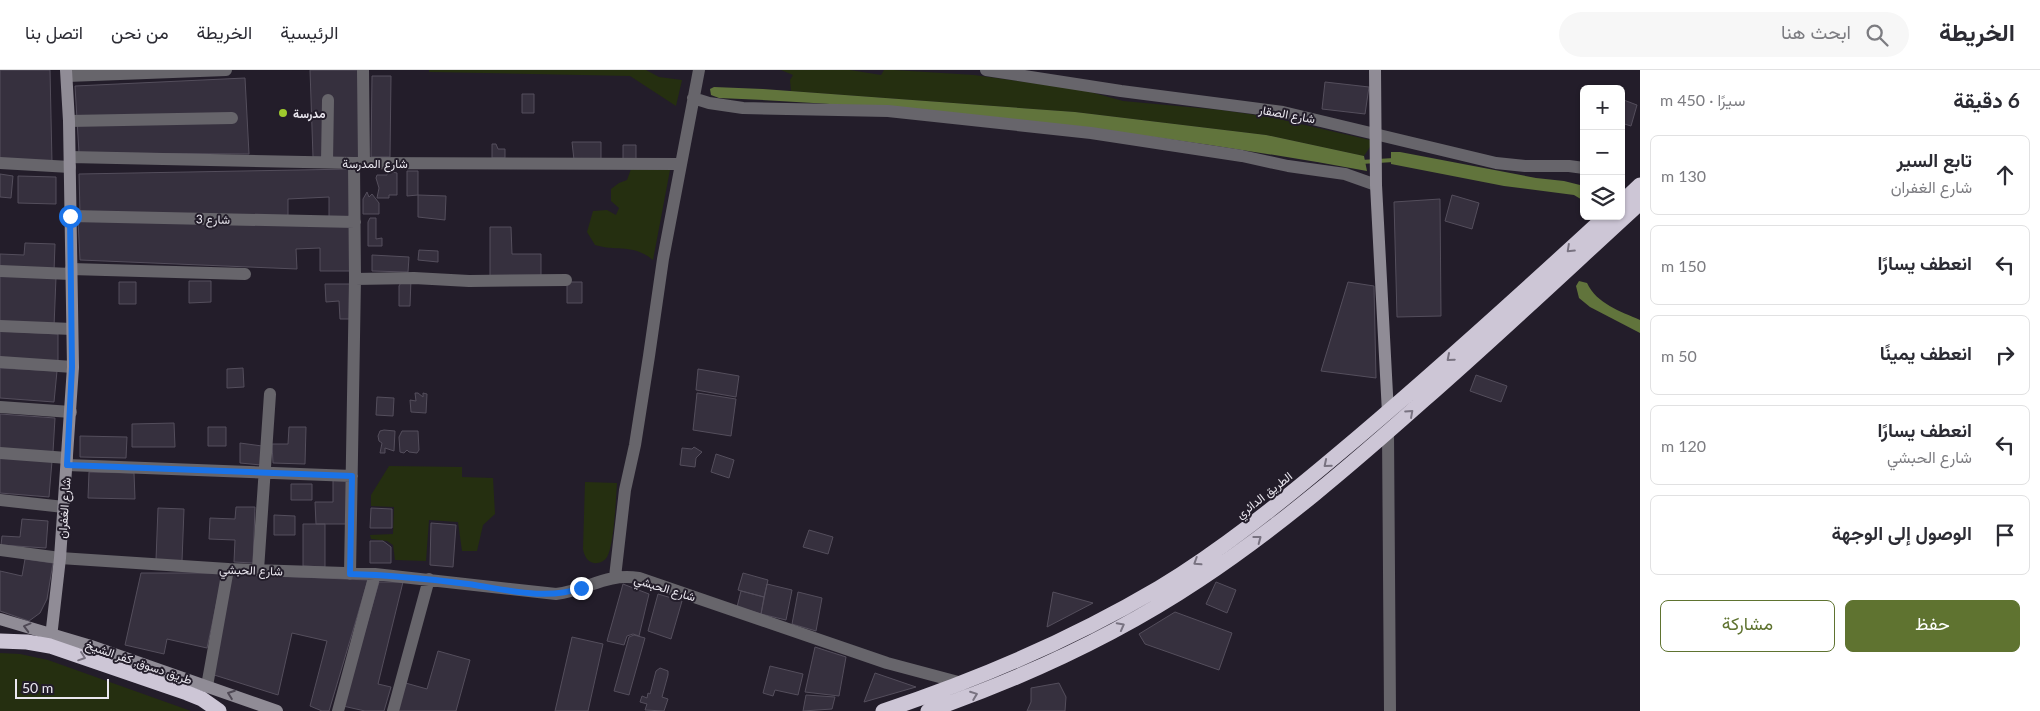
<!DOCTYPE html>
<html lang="ar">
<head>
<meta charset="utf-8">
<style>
  body { margin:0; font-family:Lato,Vazirmatn,sans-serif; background:#f7f7f7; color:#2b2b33; direction:rtl }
  .controls { position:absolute; right:15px; top:15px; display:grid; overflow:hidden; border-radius:8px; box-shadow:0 1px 4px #0004 }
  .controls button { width:45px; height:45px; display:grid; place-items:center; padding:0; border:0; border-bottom:1px solid #e1e1e2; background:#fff; color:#2b2b33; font:25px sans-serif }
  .scale { position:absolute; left:15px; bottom:12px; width:94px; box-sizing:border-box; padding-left:5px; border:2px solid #ebe8f0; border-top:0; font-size:14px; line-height:18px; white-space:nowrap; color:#ebe8f0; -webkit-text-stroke:4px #231d2a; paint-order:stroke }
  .stop { position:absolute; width:15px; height:15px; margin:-11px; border:4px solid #1a73e8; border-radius:50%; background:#fff }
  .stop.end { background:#1a73e8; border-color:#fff; box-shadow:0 1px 5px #0008 }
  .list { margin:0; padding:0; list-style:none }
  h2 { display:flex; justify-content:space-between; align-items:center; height:65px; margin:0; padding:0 20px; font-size:21px }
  h2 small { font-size:16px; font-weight:400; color:#7c7c81 }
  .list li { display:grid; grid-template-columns:32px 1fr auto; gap:15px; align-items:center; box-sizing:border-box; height:80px; margin:0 10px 10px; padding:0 10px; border:1px solid #e1e1e2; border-radius:8px }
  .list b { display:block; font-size:19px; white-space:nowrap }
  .list p { margin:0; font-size:16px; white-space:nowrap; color:#7c7c81 }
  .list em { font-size:16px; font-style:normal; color:#7c7c81 }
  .actions { display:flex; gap:10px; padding:15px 20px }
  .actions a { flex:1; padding:11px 0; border:1px solid #5f7330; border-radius:8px; text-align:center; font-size:18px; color:#5f7330 }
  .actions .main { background:#5f7330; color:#fff }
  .icon { flex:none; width:28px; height:28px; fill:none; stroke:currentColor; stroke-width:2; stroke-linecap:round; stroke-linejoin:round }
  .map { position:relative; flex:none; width:1640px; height:641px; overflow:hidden; direction:ltr }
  header { display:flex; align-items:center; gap:30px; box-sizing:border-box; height:70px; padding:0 25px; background:#fff; border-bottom:1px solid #e1e1e2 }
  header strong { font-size:24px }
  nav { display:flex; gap:28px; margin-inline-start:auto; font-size:18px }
  .search { width:350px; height:45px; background:#f7f7f7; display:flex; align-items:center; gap:12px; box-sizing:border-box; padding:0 18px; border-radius:28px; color:#7c7c81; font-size:19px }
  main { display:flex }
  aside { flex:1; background:#fff }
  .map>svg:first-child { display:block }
  .green { fill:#252f10 }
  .water { fill:#61743c }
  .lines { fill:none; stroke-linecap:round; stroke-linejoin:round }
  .stream { stroke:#61743c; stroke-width:4 }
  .building { fill:#36303e; stroke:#544e5c }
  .street { stroke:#67656b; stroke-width:12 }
  .secondary { stroke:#908c96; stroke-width:12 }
  .highway { stroke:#cdc6d6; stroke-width:15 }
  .oneway { stroke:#787280 }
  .oneway2 { stroke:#4f4955 }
  .route { stroke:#1a73e8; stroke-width:6 }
  .poi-dot { fill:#9fca2d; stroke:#231d2a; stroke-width:2 }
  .labels { text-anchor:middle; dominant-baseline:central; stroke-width:4; stroke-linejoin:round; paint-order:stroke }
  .poi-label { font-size:12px; font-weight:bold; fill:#ebe8f0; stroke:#231d2a; text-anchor:start }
  .street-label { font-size:12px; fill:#ebe8f0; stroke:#231d2a }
</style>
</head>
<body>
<header>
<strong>الخريطة</strong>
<div class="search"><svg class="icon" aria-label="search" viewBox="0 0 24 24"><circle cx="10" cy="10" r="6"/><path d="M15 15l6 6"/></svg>ابحث هنا</div>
<nav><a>الرئيسية</a><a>الخريطة</a><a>من نحن</a><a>اتصل بنا</a></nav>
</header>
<main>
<aside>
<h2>6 دقيقة<small>سيرًا · 450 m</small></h2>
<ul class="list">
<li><svg class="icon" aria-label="ahead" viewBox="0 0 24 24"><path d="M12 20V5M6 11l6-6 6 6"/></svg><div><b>تابع السير</b><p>شارع الغفران</p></div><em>130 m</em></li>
<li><svg class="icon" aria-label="left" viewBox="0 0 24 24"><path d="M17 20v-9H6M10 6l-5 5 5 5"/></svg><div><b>انعطف يسارًا</b></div><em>150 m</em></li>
<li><svg class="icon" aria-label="right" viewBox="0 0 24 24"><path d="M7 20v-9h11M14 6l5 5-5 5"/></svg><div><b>انعطف يمينًا</b></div><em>50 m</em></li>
<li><svg class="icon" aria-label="left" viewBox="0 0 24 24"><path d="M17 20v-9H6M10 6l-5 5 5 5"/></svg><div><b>انعطف يسارًا</b><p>شارع الحبشي</p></div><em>120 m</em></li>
<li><svg class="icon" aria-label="arrive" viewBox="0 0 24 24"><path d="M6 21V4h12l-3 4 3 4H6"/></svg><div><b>الوصول إلى الوجهة</b></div></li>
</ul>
<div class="actions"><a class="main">حفظ</a><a>مشاركة</a></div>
</aside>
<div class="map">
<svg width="1640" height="641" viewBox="0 0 1640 641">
  <rect width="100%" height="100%" fill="#231d2a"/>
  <path class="green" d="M429 0H646L659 7 682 10 676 36 630 6 429 2Z
    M781 0H850L881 5 884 0H894L974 5 1083 20 1123 31 1221 40 1270 47 1370 70V77L1364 86 1266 65 1075 42 791 21 790 10 793 5Z
    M631 99 670 100 653 190C632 173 618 182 595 175L587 162 593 141 607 140 616 145 619 138 611 131V119L619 113 627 110Z
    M389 396 462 397V407L493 408 495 444 483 455 477 481H462L458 452 429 450 426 491 395 490 393 475 387 471 371 469 370 465 393 464 394 437 371 436V425Z
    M585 412 617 413C616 428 614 476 607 487 605 491 598 494 594 493 587 492 584 485 583 479Z
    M0 583 20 584 48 590 191 641H0Z"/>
  <path class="water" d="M714 17 763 19 1075 42 1266 65 1364 86 1367 101C1153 62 936 37 719 28L711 25 710 19Z
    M1391 82H1400L1536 108 1564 111 1584 116V131L1574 125 1504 116 1391 94Z
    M1579 211 1587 213C1597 234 1620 241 1640 250V263L1590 237 1579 228 1576 216Z"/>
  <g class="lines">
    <path class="stream" d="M1361 92 1394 90"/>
  </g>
  <path class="building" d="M0 0H50L52 93 0 90Z
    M310 0H358L360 88 313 87Z
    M372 6H391L390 87H371Z
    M245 8 249 84 79 83 75 16Z
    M1325 12 1369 17 1365 44 1322 39Z
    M522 24H534V43H522Z
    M1621 29 1637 35 1631 56 1621 53Z
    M572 72H601V89L574 90Z
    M492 74H496L498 79H505V88H492Z
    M623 75H636V91H623Z
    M352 99V148H329V127L288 129V148L80 143 79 104Z
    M388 101 397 103V125H389V128H377L379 118 376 108 377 105H387Z
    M407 101H418V125L407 126Z
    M0 104 13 106 11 128 0 127Z
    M18 106 56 107V134L18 133Z
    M367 122 369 127 372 124 379 133V144H363V129Z
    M418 125 446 126 445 150 418 147Z
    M1452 125 1479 133 1472 159 1445 151Z
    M1440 129 1441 246 1397 247 1394 132Z
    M370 148H376V169L382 168V176H368V152Z
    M78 150 352 155 354 201H320V178L296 179 297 199 80 190Z
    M490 157H511L512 184H541V206H490Z
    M25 173 55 174 54 202 0 199V184L24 185Z
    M419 180 438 181V192L418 190Z
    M372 185 409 187 408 202 372 201Z
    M0 205 56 207 54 257 0 255Z
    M403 209H411L410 236H399V216Z
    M189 211H211V232L189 233Z
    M119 212H136V234H119Z
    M567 212H582V233H567Z
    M1348 212 1374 216 1376 308 1321 301Z
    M325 214H352L353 249H340L339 231 326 232Z
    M0 261 58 264V292L0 289Z
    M0 298 57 301 54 332 0 328Z
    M243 298 244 317 227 318V299Z
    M698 299 739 306 736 327 696 320Z
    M1476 305 1507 316 1501 332 1470 321Z
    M415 323H418L423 327V323L427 324 426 343 411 342 410 330 416 331Z
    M697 323 736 329 731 366 693 360Z
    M377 327 394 328 393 346 376 345Z
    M0 344 55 348 53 382 0 379Z
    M174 353 175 377H132V354Z
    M208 357H226V376H208Z
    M289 357H306L305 394 273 393 272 374H288Z
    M384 360 395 361 394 381 385 378V383H380L382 373 379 371 378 366 380 361Z
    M402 361H418L419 380 417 383 409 382 407 380 404 383 400 382 399 367Z
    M80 366 127 367 126 388 80 387Z
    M240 373 262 376 261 395 240 393Z
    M694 377 702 382 696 388 695 397 680 395 682 378 692 379Z
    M716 384 734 390 729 408 711 402Z
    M0 386 52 391 49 427 0 423Z
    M89 402 134 403 135 429 88 428Z
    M333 408 348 409 347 454H316L315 432H333Z
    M291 414H312V430H291Z
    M236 437H255L253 493 234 492 235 470 209 469 210 448 235 449Z
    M158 438 184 439 182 491 156 490Z
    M371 438 392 439V458H370Z
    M274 445 295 446V465H274Z
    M22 449 48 451 46 478 1 475 2 466 20 467Z
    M431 453 456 455 453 497 430 495Z
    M303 454H325V497L303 496Z
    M809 460 833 467 828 484 803 477Z
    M370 471H383L391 477V493H370Z
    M25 489 53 493 47 529 40 543 29 551 0 541V501L22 506Z
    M141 503H223L207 578 167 569 164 584 125 575Z
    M743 503 768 510 764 527 738 520Z
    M231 504 368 510 329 641H322L310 636 327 571 292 563 278 625 211 604Z
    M379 512H403L378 614 391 617 384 641H365L343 636Z
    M1216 512 1236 520 1227 543 1206 534Z
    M623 514 649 524 639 566 633 564 627 566 624 575 607 571Z
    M767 514 792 520 786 550 761 544Z
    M741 521 764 527 761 544 737 537Z
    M798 522 822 528 816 561 792 554Z
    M1053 522 1093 533 1047 557Z
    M658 524 682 531 671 569 648 561Z
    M1175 542 1232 563 1219 600 1145 574 1139 564Z
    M634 565 645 568 629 625 614 621 629 567Z
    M572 567 603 574 588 641H555Z
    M815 577 846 587 839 626 805 622Z
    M438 581 470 590 456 641H394L402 612 427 619Z
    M770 596 803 604 798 625 775 620 773 626 763 623Z
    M660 598 668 601V605L662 627 668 629 664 641 645 640 647 634 640 632 642 626 647 628 648 623 650 624 656 601Z
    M875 603 916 617 864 632Z
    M1059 613 1066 627 1065 641H1027L1031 632V618Z
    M806 625 835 627 832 639 803 641Z"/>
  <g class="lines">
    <path class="street" d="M363 0 364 93
      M986 0 1121 21 1283 42 1496 93 1525 96H1569L1584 98
      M67 6 226 0
      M693 28 709 33 743 38 888 41 1091 63 1242 86 1288 96 1345 104 1376 115
      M69 51 232 48
      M70 87 354 93 680 94
      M327 92 328 30
      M0 93 70 97
      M71 146 355 152
      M71 199 245 204
      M0 201 71 204
      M355 209 414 208 469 211 566 210
      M0 256 72 259
      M0 292 73 297
      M0 337 71 342
      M1388 363 1390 641
      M0 383 67 388
      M67 395 352 406
      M0 430 64 437
      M0 480 60 488 228 499 375 504 556 524C589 520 604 503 639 508L887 593 962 613
      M258 500 270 324
      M350 504 355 209 354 93
      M615 507 625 420 635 375 649 286 663 189 699 0
      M207 616 228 499
      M338 641 375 504
      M393 641 429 509"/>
    <path class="secondary" d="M1375 0 1376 115 1388 343
      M0 549 91 576 277 641
      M50 576 60 488 73 297 69 51 66 0"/>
    <path class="highway" d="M1621 133 1640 115
      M0 571 27 572 50 576 187 623 202 629 219 641
      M883 641C980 609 1071 570 1159 518 1223 479 1280 433 1337 385 1429 308 1518 227 1606 146
      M928 641C1023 608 1115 566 1199 510 1279 457 1352 394 1424 330 1497 266 1568 199 1640 133"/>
  </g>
  <defs><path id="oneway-chevron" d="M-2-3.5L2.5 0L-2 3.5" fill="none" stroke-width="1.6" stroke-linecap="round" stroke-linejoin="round" transform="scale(1.25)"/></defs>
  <g class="oneway">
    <use href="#oneway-chevron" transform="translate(1570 179) rotate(137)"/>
    <use href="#oneway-chevron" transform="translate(1450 288) rotate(139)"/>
    <use href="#oneway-chevron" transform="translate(1410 343) rotate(-42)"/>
    <use href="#oneway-chevron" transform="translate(1327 394) rotate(140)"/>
    <use href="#oneway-chevron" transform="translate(1258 469) rotate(-37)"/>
    <use href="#oneway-chevron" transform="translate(1197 492) rotate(147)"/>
    <use href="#oneway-chevron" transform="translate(1121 556) rotate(-28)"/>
    <use href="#oneway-chevron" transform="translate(82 587) rotate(19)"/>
    <use href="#oneway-chevron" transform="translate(974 625) rotate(-21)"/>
  </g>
  <g class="oneway2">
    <use href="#oneway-chevron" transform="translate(27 557) rotate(-165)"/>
    <use href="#oneway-chevron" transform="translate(231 624) rotate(-160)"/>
  </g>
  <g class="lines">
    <path class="route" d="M70 146 72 297 67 395 352 406 350 504C389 505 429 509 468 514 504 519 546 531 581 518"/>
  </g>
  <circle class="poi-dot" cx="283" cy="43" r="5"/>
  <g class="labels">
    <g class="poi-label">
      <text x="293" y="43">مدرسة</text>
    </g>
    <g class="street-label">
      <text transform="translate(1287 44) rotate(10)">شارع الصقار</text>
      <text x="375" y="93">شارع المدرسة</text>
      <text transform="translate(213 149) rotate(1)">شارع 3</text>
      <text transform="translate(1264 425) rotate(-38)">الطريق الدائري</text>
      <text transform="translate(64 438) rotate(-86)">شارع الغفران</text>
      <text transform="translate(251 500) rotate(2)">شارع الحبشي</text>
      <text transform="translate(665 518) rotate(17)">شارع الحبشي</text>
      <text transform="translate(139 592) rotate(19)">طريق دسوق, كفر الشيخ</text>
    </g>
  </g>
</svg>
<div class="controls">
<button>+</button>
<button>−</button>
<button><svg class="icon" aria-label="layers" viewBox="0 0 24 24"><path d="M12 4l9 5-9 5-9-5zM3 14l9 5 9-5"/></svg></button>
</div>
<div class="scale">50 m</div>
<div class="stop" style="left:70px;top:146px"></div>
<div class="stop end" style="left:581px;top:518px"></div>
</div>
</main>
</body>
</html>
